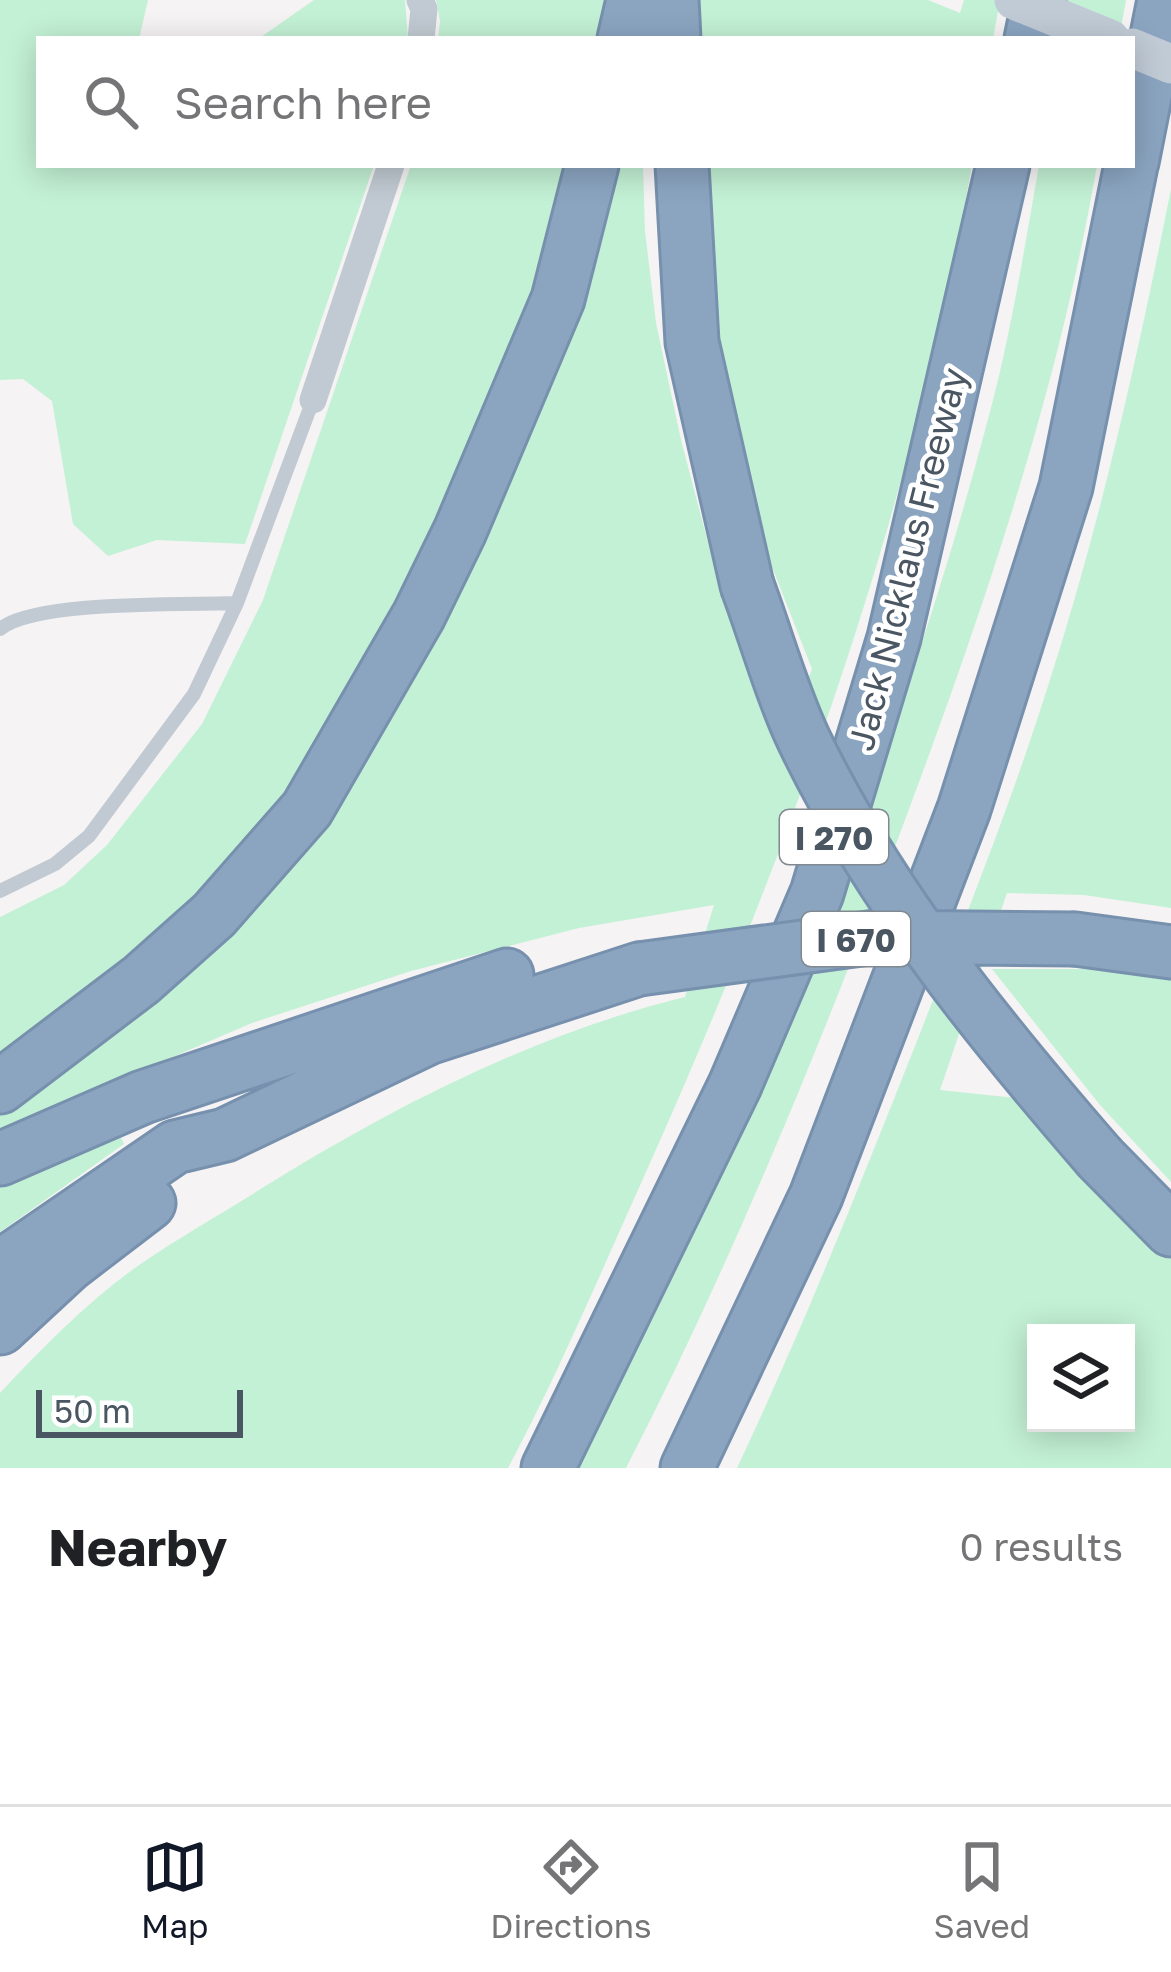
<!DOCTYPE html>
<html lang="en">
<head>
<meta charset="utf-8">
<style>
  body { margin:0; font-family:"Golos Text",sans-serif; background:#f2f2f2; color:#202124 }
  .controls { position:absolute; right:36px; bottom:36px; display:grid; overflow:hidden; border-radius:0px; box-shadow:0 6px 30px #0003 }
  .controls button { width:108px; height:108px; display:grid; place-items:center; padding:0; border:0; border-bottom:3px solid #e0e0e0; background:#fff; color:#202124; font:60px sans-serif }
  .scale { position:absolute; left:36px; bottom:30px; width:207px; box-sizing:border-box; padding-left:12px; border:6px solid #4a5661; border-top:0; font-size:33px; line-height:42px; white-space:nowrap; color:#4a5661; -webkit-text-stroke:9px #fff; paint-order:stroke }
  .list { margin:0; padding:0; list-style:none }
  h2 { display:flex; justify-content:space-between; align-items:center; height:156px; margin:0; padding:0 48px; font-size:51px }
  h2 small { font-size:39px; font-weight:400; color:#757577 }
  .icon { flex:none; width:66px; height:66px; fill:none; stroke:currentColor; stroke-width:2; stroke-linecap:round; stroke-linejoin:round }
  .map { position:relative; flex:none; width:1171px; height:1468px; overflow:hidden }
  .search { position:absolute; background:#fff; box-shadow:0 6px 30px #0003; left:36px; right:36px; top:36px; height:132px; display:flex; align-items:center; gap:30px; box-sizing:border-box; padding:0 42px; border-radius:0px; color:#757577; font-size:45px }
  .sheet { height:336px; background:#fff }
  nav { display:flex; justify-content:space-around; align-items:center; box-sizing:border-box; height:168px; border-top:3px solid #e0e0e0; background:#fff; font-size:33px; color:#757577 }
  nav a { display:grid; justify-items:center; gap:6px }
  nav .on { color:#111827 }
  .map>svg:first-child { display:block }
  .green { fill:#c3f1d5; fill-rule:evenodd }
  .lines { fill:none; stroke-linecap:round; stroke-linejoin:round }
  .motorway-casing { stroke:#7690ad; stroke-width:57 }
  .service { stroke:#c1cad2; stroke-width:14 }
  .minor { stroke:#c1cad2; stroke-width:27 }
  .motorway { stroke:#8ba5c1; stroke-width:51 }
  .motorway-bridge-casing { stroke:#7690ad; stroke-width:57; stroke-linecap:butt }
  .secondary-bridge { stroke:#c1cbd6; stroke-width:39 }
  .motorway-bridge { stroke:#8ba5c1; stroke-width:51 }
  .labels { text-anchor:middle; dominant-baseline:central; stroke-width:9; stroke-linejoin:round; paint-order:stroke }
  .shield { fill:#fff; stroke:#808990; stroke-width:3 }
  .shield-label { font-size:33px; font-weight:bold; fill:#4a5661 }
  .street-label { font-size:36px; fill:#4a5661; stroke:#fff }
</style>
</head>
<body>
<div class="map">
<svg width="1171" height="1468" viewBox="0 0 1171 1468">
  <rect width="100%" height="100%" fill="#f5f3f3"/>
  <path class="green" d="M0 0H148L139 39H39V165H374L245 544 157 540 108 556 73 524 52 401 23 379 0 380Z
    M314 0H405L408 39H258Z
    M436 0H612L606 39H438L440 21Z
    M689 0H928L960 13 964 0H1000L993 39H687Z
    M1064 0H1126L1119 39Z
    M411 165H575L556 240 488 420 343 712 269 821 161 941 0 1070V917L64 885 107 845 202 724 263 600Z
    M613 165H643L645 231 656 323 681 440 718 581 788 732 812 669 756 526 717 378 693 165H972C912 514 790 850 646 1172 601 1272 559 1372 508 1468H0V1393C43 1347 90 1299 142 1263 180 1237 221 1214 259 1190 391 1108 534 1034 685 997L714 905 579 928 411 971 252 1023 0 1131V1108L299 832Z
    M1039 165H1097C1056 404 975 634 890 860 812 1066 727 1272 626 1468H576C741 1136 892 782 987 423 1010 339 1024 251 1039 165Z
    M1171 189V908L1084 895 1007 893 940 1090 1026 1099 1171 1252V1468H737C803 1328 860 1185 917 1041 963 923 1011 804 1049 683 1101 521 1138 355 1171 189ZM1036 1333H1126V1423H1036Z
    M992 969H1115L1171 978V1182L1100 1105Z
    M119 1133 124 1144 0 1232V1185Z"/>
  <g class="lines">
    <defs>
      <path id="motorway" d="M672 0 674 39
        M624 39 633 0
        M1031 39 1039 0
        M1132 162 1164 0
        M682 165 692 342 747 585
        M1075 939 1171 952
        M0 1087 141 980 214 915 307 809 419 615 460 531 558 299 592 165
        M1100 1158 1171 1230
        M0 1159 143 1097 507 975
        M0 1267 175 1147 225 1135 428 1038 639 969
        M0 1328 68 1265 149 1203
        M548 1468 735 1085 817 893 894 638 1003 165
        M687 1468 816 1196 964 809 1066 487 1131 165"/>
    </defs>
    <use href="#motorway" class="motorway-casing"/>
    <path class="service" d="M0 629C35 600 185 605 237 603
      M0 891 55 864 89 836 194 694 237 603 313 400"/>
    <path class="minor" d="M420 0 424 9 421 39
      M313 400 391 165"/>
    <use href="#motorway" class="motorway"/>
    <defs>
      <path id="motorway-bridge" d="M747 585C766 636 781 691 804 740 878 894 988 1029 1100 1158
        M639 969 876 937 1075 939"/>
    </defs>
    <use href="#motorway-bridge" class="motorway-bridge-casing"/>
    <path class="secondary-bridge" d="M1014 0 1110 39
      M1132 48 1171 64"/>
    <use href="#motorway-bridge" class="motorway-bridge"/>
  </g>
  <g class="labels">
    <g class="shield">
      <rect x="780" y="810" width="108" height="54" rx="9"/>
      <rect x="802" y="912" width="108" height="54" rx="9"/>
    </g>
    <g class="shield-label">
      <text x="834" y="837">I 270</text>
      <text x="856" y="939">I 670</text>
    </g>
    <g class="street-label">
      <text transform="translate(907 559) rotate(-76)">Jack Nicklaus Freeway</text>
    </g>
  </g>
</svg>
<div class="controls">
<button><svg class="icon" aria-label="layers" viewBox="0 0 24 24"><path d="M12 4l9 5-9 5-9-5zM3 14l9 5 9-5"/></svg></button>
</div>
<div class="scale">50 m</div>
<div class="search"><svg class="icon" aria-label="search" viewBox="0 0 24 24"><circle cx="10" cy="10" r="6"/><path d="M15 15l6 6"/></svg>Search here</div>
</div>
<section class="sheet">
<h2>Nearby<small>0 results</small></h2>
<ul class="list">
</ul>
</section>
<nav>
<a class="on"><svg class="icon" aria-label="map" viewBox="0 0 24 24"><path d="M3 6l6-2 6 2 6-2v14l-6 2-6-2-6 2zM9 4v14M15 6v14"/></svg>Map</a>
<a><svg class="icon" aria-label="directions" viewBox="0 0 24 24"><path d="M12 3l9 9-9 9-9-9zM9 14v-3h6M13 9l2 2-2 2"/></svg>Directions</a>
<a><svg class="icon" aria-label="saved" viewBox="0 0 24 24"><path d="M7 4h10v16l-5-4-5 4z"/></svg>Saved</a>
</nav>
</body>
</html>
